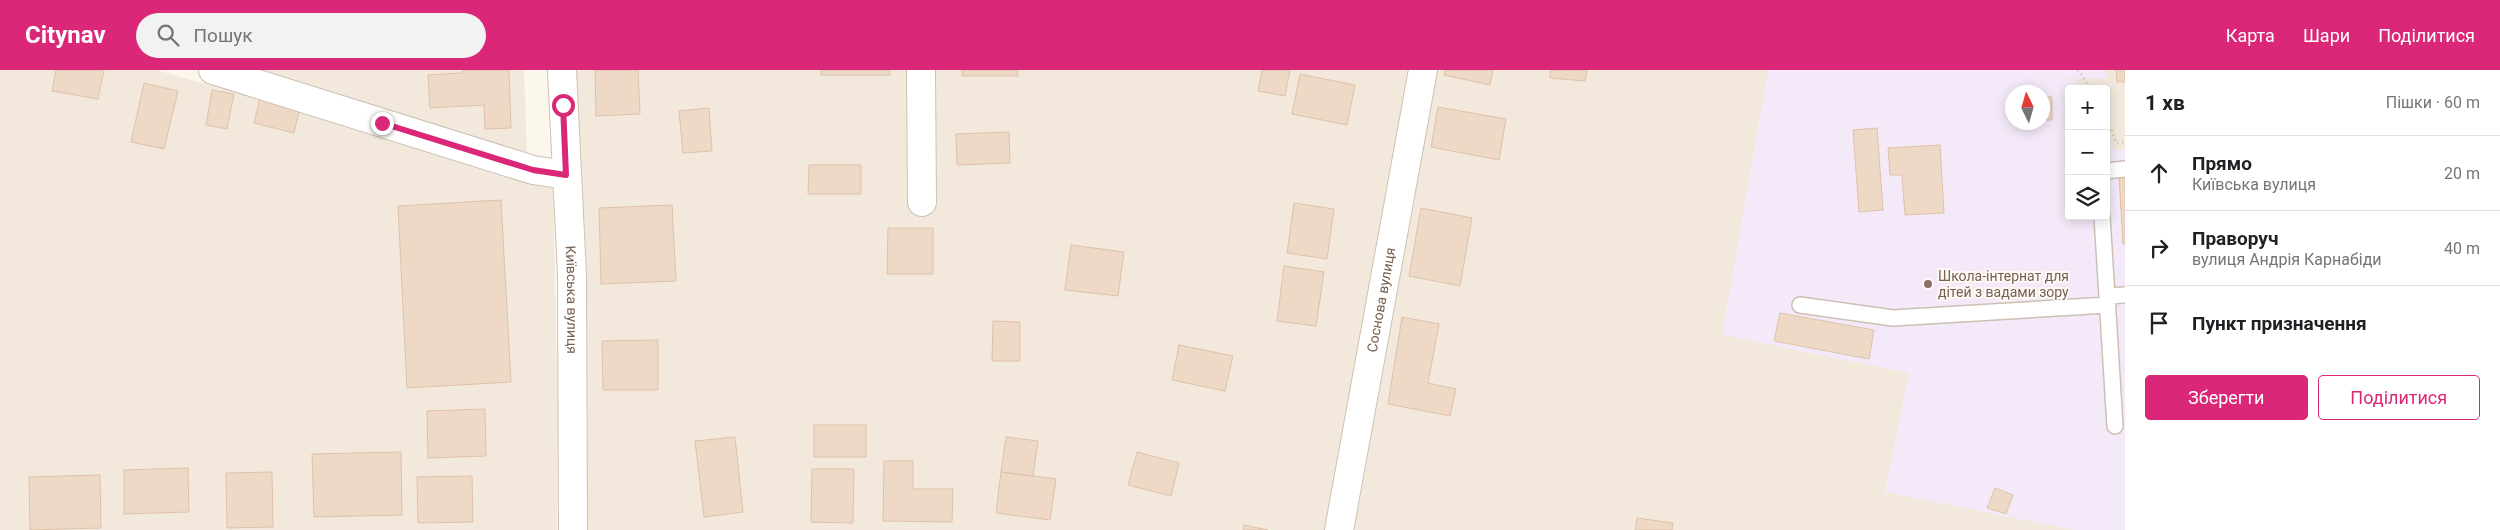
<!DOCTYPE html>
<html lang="uk">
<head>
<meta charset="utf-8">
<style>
  body { margin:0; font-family:Roboto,sans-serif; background:#f2f2f2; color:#202124 }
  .controls { position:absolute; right:15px; top:15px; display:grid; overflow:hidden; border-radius:5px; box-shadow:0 2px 12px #0003 }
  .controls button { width:45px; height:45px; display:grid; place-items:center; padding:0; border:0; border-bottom:1px solid #e0e0e0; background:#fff; color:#202124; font:25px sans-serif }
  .compass { position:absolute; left:2005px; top:15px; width:45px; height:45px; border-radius:50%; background:#fff; box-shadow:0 2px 12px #0003; rotate:355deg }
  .stop { position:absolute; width:15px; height:15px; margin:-11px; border:4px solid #db2777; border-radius:50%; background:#fff }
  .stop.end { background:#db2777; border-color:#fff; box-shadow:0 1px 5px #0008 }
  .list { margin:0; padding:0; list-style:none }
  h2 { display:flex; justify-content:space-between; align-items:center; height:65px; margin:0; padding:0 20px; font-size:21px }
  h2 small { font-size:16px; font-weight:400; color:#757577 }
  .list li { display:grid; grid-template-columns:32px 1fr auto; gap:15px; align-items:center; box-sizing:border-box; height:75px; padding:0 20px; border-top:1px solid #e0e0e0 }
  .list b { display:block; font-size:19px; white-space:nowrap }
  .list p { margin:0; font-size:16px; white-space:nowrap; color:#757577 }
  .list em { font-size:16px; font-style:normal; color:#757577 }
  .actions { display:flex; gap:10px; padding:15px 20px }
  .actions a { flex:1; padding:11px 0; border:1px solid #db2777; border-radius:5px; text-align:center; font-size:18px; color:#db2777 }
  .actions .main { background:#db2777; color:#fff }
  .icon { flex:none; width:28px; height:28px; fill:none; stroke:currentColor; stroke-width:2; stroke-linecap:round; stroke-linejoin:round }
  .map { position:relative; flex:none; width:2125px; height:460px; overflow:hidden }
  header { display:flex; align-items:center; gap:30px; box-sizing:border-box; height:70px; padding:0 25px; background:#db2777; color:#fff }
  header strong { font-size:24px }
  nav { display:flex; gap:28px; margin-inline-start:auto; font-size:18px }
  .search { width:350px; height:45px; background:#f2f2f2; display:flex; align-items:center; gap:12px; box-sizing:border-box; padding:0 18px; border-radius:28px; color:#757577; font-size:19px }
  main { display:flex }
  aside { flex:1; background:#fff }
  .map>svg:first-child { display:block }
  .residential { fill:#f2e9dc; fill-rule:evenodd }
  .education { fill:#f4e9f8; fill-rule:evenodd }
  .building { fill:#eed9c7; stroke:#dfc1a9 }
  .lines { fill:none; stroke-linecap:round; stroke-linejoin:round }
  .service-casing { stroke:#cdc0b3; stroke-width:18 }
  .minor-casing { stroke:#cdc0b3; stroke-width:30 }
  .secondary-casing { stroke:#cfc1b1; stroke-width:30 }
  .path { stroke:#d4bdaa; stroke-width:3; stroke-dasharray:1 4; stroke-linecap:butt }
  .service { stroke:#fff; stroke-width:15 }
  .minor { stroke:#fff; stroke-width:28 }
  .secondary { stroke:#fff; stroke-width:28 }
  .route { stroke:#db2777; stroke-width:6 }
  .education-dot { fill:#8d6e63; stroke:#fefaf4; stroke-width:2 }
  .labels { text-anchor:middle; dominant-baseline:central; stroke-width:4; stroke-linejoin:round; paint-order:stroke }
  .education-label { font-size:14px; fill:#785e54; stroke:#fefaf4; text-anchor:start }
  .street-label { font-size:14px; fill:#756051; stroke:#fefaf4 }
</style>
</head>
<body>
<header>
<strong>Citynav</strong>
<div class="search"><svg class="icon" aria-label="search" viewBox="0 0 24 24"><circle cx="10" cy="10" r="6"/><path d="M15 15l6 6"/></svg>Пошук</div>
<nav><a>Карта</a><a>Шари</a><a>Поділитися</a></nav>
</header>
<main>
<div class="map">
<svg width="2125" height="460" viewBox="0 0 2125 460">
  <rect width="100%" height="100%" fill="#fbf7ed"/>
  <path class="residential" d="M0 0H156L553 111 558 350 557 460H0Z
    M244 0H524L527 86Z
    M572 0H2125V460H585ZM2069 19H2106V146H2069ZM2012 22H2042V52H2012Z"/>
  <path class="education" d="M1768 0H2106L2107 9 2016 7 2076 9 2081 19H2069V146H2106V65L2115 81 2125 79V460H2074L1885 422 1909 303 1722 265ZM2012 22H2042V52H2012Z"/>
  <path class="building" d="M56 0H104L98 29 52 21Z
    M462 0H509L511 58 485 59 484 35 430 38 428 5 462 3Z
    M595 0H638L640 44 596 46Z
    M821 0H890V5H821Z
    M962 0H1018V6H962Z
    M1262 0H1290L1285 26 1258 21Z
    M1445 0H1493L1490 15 1444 5Z
    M1550 0H1587L1585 11 1550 8Z
    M2116 0H2125V12H2117Z
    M1300 4 1355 15 1347 55 1292 44Z
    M144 13 178 21 164 79 131 72Z
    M212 20 234 24 227 59 206 55Z
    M2042 27H2052V50H2042Z
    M260 28 300 38 294 63 254 53Z
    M1438 37 1506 49 1499 90 1431 77Z
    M709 38 712 81 683 83 679 41Z
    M1877 58 1883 140 1859 142 1853 60Z
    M1009 62 1010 93 957 95 956 64Z
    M1940 75 1944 143 1905 145 1902 105H1890L1888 78Z
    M809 95H861V124H808Z
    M2125 105V174H2123L2119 106Z
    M501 130 511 312 407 318 398 136Z
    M1294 133 1334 139 1327 189 1287 183Z
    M672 135 676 211 601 214 599 138Z
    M1421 138 1472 148 1460 216 1409 206Z
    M888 158H933V204H887Z
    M1071 175 1124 182 1118 226 1065 220Z
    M1284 196 1324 202 1316 256 1277 251Z
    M1780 243 1874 260 1869 289 1774 271Z
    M1402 247 1439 254 1428 313 1456 319 1450 346 1388 334Z
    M993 251 1020 252V291H992Z
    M658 270V320H603L602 271Z
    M1179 275 1233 286 1225 321 1172 310Z
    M485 339 486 386 428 388 427 341Z
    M814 355H866V387H814Z
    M735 367 743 442 704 447 695 371Z
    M1006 367 1038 371 1033 406 1001 402Z
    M401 382 402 445 314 447 312 384Z
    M1137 382 1179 393 1171 426 1128 415Z
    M884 391H913V419H953L952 452 883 451Z
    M188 398 189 442 124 444V400Z
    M812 399H854L853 453 811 452Z
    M272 402 273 457 227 458 226 403Z
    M1001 402 1056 409 1050 450 996 443Z
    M100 405 101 458 30 460 29 407Z
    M472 406 473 452 418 453 417 407Z
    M1995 418 2013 425 2006 444 1987 438Z
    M1637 448 1673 453 1672 460H1635Z
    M1244 455 1268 460H1243Z"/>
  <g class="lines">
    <defs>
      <path id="service" d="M2106 101 2125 99
        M2102 146 2115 356
        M2107 226 2125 225
        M1800 235 1893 248 2108 235"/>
      <g id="minor">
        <path d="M213 0 533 100 566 105"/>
        <path d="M921 0 922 132"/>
        <path id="s1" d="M1339 460 1423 0"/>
      </g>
      <g id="secondary">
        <path id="s2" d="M562 0 572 205 573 460"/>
      </g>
    </defs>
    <use href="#service" class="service-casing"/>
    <use href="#minor" class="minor-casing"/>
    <use href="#secondary" class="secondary-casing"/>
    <path class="path" d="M2078 0 2091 19
      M2106 46 2116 73 2125 72"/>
    <use href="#service" class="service"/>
    <use href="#minor" class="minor"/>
    <use href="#secondary" class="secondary"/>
  </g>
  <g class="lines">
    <path class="route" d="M382 53 533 100 566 105 563 35"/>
  </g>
  <circle class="education-dot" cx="1928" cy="214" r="5"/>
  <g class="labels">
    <g class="education-label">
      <text x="1938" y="206">Школа-інтернат для<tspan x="1938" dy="16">дітей з вадами зору</tspan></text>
    </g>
    <g class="street-label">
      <text stroke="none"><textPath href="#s2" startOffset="230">Київська вулиця</textPath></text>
      <text stroke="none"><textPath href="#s1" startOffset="234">Соснова вулиця</textPath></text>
    </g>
  </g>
</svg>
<div class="controls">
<button>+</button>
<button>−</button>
<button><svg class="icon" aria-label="layers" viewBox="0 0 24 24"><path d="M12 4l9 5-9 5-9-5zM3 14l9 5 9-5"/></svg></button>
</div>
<svg class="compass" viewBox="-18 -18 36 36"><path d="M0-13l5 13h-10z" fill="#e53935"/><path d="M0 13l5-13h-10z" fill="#757577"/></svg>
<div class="stop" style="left:563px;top:35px"></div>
<div class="stop end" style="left:382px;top:53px"></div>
</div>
<aside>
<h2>1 хв<small>Пішки · 60 m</small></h2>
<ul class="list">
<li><svg class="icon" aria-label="ahead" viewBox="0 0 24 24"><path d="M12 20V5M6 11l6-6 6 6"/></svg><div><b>Прямо</b><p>Київська вулиця</p></div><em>20 m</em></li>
<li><svg class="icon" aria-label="right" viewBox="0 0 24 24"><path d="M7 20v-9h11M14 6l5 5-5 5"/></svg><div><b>Праворуч</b><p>вулиця Андрія Карнабіди</p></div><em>40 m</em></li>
<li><svg class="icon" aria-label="arrive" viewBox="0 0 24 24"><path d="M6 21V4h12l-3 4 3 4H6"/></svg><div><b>Пункт призначення</b></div></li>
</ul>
<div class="actions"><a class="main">Зберегти</a><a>Поділитися</a></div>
</aside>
</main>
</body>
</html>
